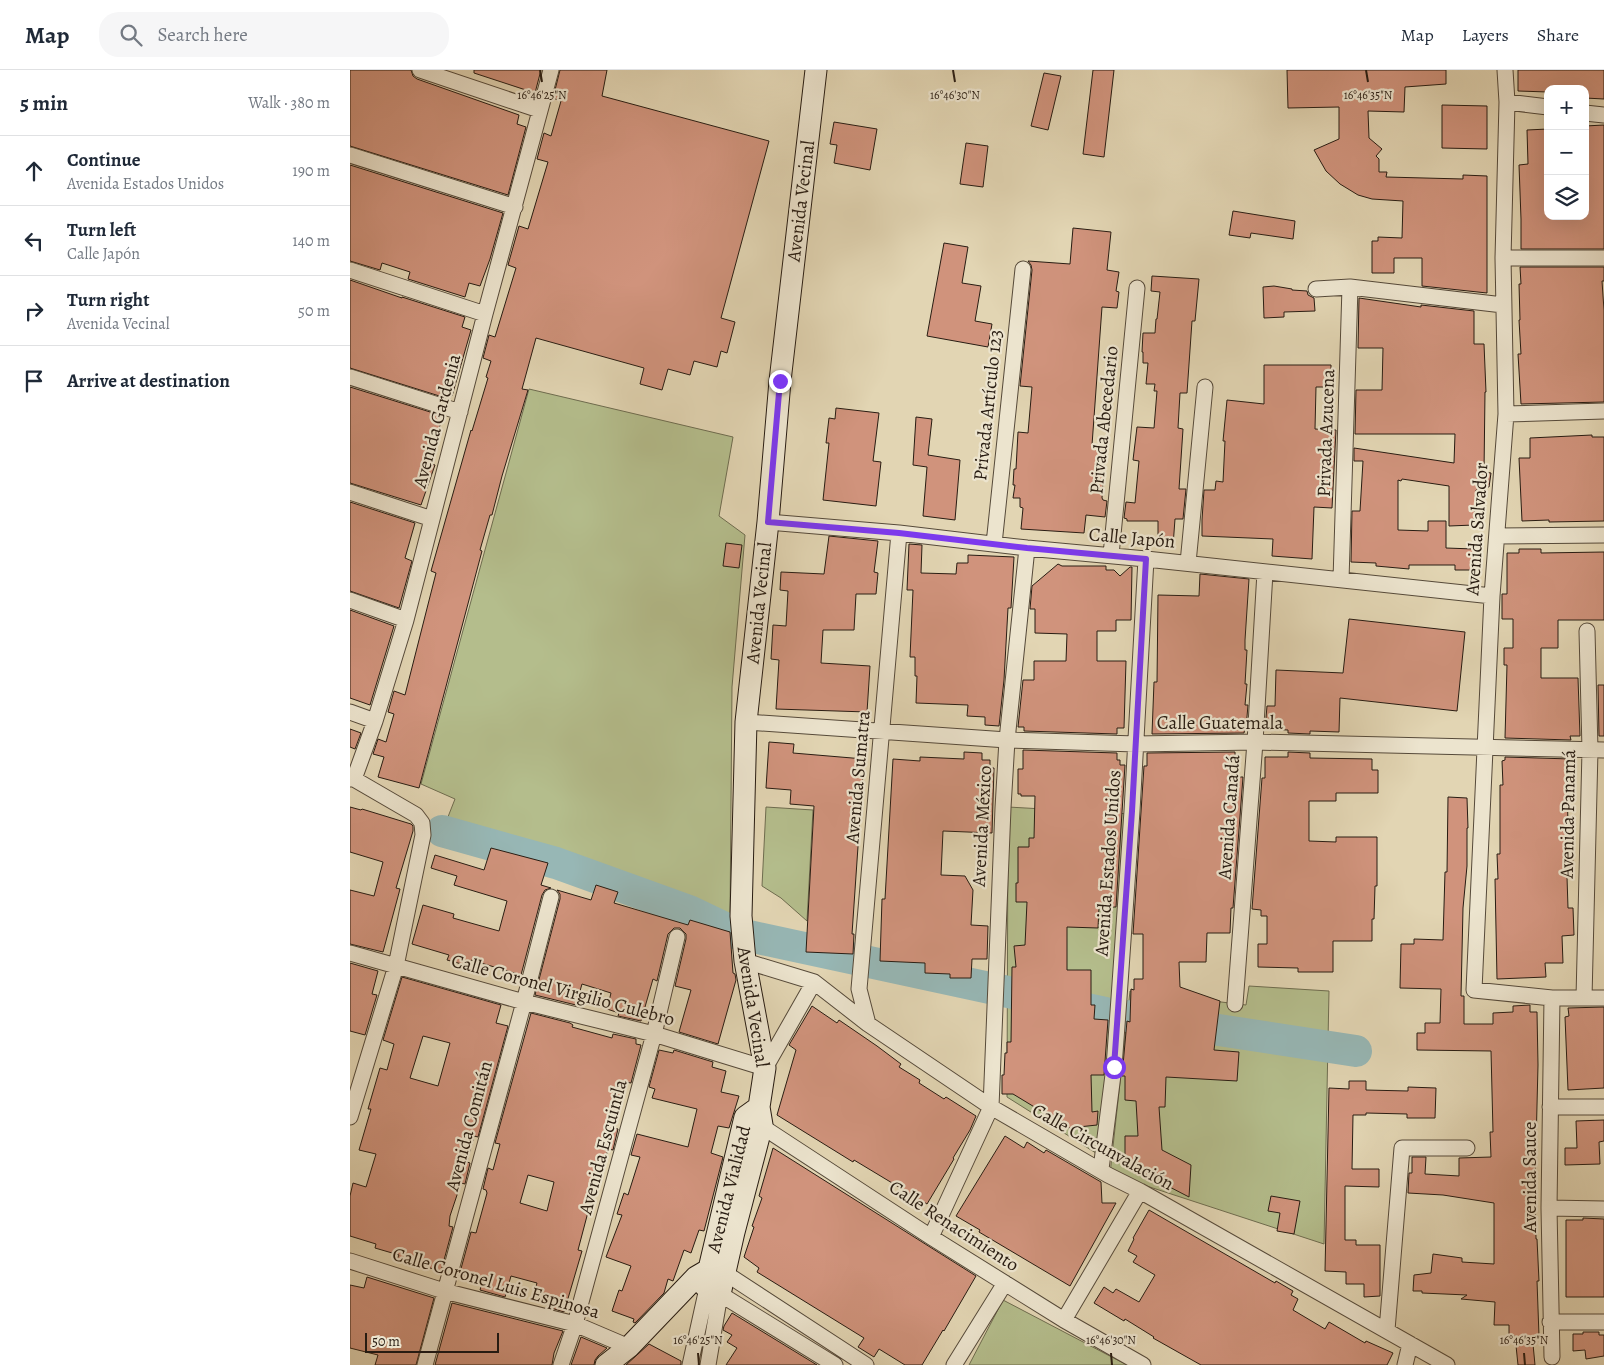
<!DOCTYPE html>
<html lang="en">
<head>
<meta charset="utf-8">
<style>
  body { margin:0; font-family:Alegreya,serif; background:#f6f6f7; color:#1f2937 }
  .controls { position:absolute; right:15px; top:15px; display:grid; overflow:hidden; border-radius:10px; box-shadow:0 5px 20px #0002 }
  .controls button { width:45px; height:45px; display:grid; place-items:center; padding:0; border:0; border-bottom:1px solid #e0e1e3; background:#fff; color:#1f2937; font:25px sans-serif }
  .scale { position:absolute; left:15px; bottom:12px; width:134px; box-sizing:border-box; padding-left:5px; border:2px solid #281c12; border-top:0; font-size:14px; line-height:18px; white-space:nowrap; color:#281c12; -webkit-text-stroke:4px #ece4ce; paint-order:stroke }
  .stop { position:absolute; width:15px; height:15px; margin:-11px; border:4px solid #7c3aed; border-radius:50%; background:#fff }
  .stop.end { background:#7c3aed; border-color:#fff; box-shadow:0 1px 5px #0008 }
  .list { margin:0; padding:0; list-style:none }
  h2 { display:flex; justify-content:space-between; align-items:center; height:65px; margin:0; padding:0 20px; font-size:21px }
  h2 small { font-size:16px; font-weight:400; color:#747a83 }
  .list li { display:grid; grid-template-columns:32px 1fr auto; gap:15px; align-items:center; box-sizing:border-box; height:70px; padding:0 20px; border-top:1px solid #e0e1e3 }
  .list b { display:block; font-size:19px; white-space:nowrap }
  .list p { margin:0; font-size:16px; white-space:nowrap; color:#747a83 }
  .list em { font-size:16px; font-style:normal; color:#747a83 }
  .icon { flex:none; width:28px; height:28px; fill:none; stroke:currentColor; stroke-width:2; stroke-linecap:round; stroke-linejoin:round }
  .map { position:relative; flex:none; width:1254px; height:1295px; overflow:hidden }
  header { display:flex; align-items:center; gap:30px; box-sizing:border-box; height:70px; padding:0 25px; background:#fff; border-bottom:1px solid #e0e1e3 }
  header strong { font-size:24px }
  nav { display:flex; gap:28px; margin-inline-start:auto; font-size:18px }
  .search { width:350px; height:45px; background:#f6f6f7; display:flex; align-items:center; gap:12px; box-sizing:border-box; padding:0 18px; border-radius:20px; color:#747a83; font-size:19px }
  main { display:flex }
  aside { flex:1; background:#fff }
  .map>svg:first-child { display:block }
  .green { fill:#b4bd8c; stroke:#6e6c4f }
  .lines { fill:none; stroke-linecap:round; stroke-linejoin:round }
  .river { stroke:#97b7b5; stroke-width:32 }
  .building { fill:#d0937c; stroke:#281c12; fill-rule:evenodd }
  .street-casing { stroke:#564a3a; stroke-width:17 }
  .secondary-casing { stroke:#281c12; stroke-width:23 }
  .street { stroke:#ece4ce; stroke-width:15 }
  .secondary { stroke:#ece4ce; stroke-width:21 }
  .route { stroke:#7c3aed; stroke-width:6 }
  .ticks { fill:none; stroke:#281c12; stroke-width:2 }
  .labels { text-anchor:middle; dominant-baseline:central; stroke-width:4.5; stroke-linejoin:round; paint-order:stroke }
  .street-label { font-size:19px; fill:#281c12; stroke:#ece4ce }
  .ticks-label { font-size:12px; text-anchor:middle; fill:#281c12; stroke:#ece4ce; stroke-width:4.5; stroke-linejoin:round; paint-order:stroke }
</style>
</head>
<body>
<header>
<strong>Map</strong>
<div class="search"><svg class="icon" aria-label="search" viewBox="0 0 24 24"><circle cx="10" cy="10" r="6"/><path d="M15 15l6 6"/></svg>Search here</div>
<nav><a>Map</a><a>Layers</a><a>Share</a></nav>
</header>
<main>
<aside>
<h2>5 min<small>Walk · 380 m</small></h2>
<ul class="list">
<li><svg class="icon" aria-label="ahead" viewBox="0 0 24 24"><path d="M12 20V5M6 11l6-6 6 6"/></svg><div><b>Continue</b><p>Avenida Estados Unidos</p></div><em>190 m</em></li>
<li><svg class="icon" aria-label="left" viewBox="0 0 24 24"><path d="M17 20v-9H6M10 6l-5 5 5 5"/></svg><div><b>Turn left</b><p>Calle Japón</p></div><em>140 m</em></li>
<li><svg class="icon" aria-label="right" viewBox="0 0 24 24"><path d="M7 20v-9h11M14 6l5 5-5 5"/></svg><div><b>Turn right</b><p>Avenida Vecinal</p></div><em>50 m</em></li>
<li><svg class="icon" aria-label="arrive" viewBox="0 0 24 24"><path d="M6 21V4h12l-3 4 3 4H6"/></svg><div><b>Arrive at destination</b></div></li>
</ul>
</aside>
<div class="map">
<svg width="1254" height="1295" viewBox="0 0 1254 1295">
  <rect width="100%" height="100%" fill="#e2d5b3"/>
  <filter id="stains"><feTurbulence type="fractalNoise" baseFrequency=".004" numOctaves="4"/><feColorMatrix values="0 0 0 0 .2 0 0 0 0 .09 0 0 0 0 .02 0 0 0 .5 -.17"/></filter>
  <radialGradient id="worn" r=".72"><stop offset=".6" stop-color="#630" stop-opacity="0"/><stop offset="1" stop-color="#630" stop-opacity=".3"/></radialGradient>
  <path class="green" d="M179 319 383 367 369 446 395 465 382 617 380 849 94 757 105 729 71 714Z
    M416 737 463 740 457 851 431 828 412 816Z
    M658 737 781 744 749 1085 657 1027Z
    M899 916 979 921 974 1174 760 1104 780 921 896 935Z
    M653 1230 777 1295H619Z"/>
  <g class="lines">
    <path class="river" d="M92 761 206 793 339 841 385 863 755 943
      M770 945 1006 981"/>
  </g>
  <path class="building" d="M0 0H61L63 6 67 9 169 45 167 54 176 57 158 125 0 76Z
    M124 0H191L185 23 124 3Z
    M210 0H257L252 26 419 71 371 248 385 252 377 283 371 281 367 297 344 291 340 305 318 299 312 320 290 314 294 298 186 268 172 319 178 320 152 406 142 445H140L130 480 132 481 69 718 28 707 34 687 23 684 28 669 36 672 44 644 38 642 44 621 55 625 86 503 81 501 121 360 122 361 138 308 136 307 141 291 133 288 139 265 145 267 166 198 158 195 169 156 178 159 198 92 187 89 194 63 201 66 211 31 203 28Z
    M743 0H764L754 87 733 84Z
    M937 0H1096V14L1055 17 1054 42 1018 41 1019 68 1032 79 1026 86 1029 89V102H1037L1036 107 1113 109V105L1137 106V223L1072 216V188H1044V203H1022V171H1028V167L1052 168 1053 131 1022 129 1008 125 990 114 976 101 964 80 989 69V37L938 38Z
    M1168 0H1254V29L1235 28V19H1198V22L1168 21Z
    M694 3 711 6 698 60 681 56Z
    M1092 35 1137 36V79L1092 78Z
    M484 52 527 59 520 100 484 93 487 75 480 74Z
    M1254 55V179H1171V149L1169 95 1178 94 1177 60 1198 59V146H1235V56Z
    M616 73 638 76 633 117 610 114Z
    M0 95 153 143 140 189 130 216 119 213 115 227 58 209 60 202 32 193 30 200 0 191Z
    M883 141 945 151 943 169 901 163 900 168 879 165Z
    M723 158 761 162 757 200 769 202 766 221 769 222 767 238 752 237 742 375 755 377 752 428 753 430 757 431 755 447 736 445 734 463 671 459 673 438 670 437V428H663L665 415H663L664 399H666L668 362 678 363 682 317 670 316 682 200 681 195 678 191 720 194Z
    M594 173 618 177 612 213 631 216 625 251 642 254 638 277 577 266Z
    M1170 197H1254V211H1252L1254 240V332L1171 334 1168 284H1171L1169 250H1170L1169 214H1171Z
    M802 206 849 209 845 251H842L837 323H830L828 358 833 359 829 419H836L833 449H825L823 476 808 475V451H777V449L774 448 776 432 785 433 789 391 783 390 787 357 804 358 807 321H804L805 314H796L798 293H793V282H792L793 263H805L806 249H807L810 222 801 221Z
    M0 210 52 228V227L115 247 112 257 121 260 102 326H100L99 329 0 298Z
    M924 216 942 219V220L957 221 958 225 964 228 965 241 934 242V247L914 248 913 217Z
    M1009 228 1071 237V235L1124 241V274H1134L1136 322H1135L1134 402 1141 403 1139 417 1132 416 1131 421 1126 420 1124 455 1099 456V416L1052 409 1051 411 1048 410V460L1078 461V451H1096V478L1124 479 1125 500H1105V495H1059V499L1026 496V493L1001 492 1002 441H1010L1013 391H1004V378L1104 393 1105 364H1005L1006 320H1032L1033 278H1008Z
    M914 295H981V317H966L965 359 986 360 982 438 964 437 962 489 922 486 923 469 852 466V450L854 420H865L866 411 873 412 875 371H873L877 330 914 334Z
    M0 317 93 346 78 393 85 395 71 435 0 413Z
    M486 338 529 343 523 391 531 392 526 436 473 430 479 373H476L479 348 485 349Z
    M566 347 582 349 578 385 610 390 605 450 573 446 577 397 563 395Z
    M1242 365V367H1254V451L1199 452V450L1172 451 1169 388H1180V368Z
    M0 432 65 453 55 488 62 491 49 538 0 521Z
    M479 466 528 471 524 502 528 503 526 524H506L504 560H473L471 593 520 596 517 642 426 639 429 590 421 589 423 555 436 556 438 521 430 520 431 502 474 504Z
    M376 473 392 475 389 498 373 496Z
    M559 474 572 475 571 503 606 504 607 493H618V485L664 487 661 538H658L654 610 649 656 635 655V647L617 646 618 635 566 633 567 606H565V587H560L563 520H557Z
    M1169 479H1191V483L1254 482V550H1208V578H1191V608H1228L1230 666H1220L1221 670 1155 668 1157 595H1154V578H1163V549H1152V524H1157V483H1169Z
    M708 494 712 496H756V500H764L770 506 780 497H782L781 550H766V561H747V591H776L774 658H767V664L674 661V657H668L673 610H684V591H716L717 564 685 563V539H680L682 516Z
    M850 504 899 509 895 570V580H897L895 614H897L895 635H898L896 658H895L894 663 802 664 804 612H807L808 525 849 526Z
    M0 540 44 556 20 635 0 628Z
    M999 549 1115 562 1107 641 990 628 989 662 960 661V664L938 663V660L915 659 917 636H925L926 600 993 603Z
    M1248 615H1254V666H1249Z
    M0 659 11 663 5 679 0 677Z
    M419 672 444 674 443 683 514 689 502 864H504L503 884 456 882 464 736 440 734 441 720 416 718Z
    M673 680 767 683V690H770V695H775L766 837H749L748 858 717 857V900H741V935H745L744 949 758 950 754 1005H741L742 1042 748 1041 747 1055 719 1058 663 1024H652V1005H654L655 983H657V972H661L662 897H666L664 876 675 875 677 832H666V813H668V777H679V768H684L685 726H671V724H668V699H673Z
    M614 682 632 683V690H640V698H644L642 763 593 761 591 805 615 806 623 820 621 855 638 856 637 889H622L621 908H600V904L575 903V893L530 891 532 829H535L543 689 570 691V687L614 689Z
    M885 682V707H893L883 838H881L880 863H857L856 892H829L830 917 870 931 864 980 889 982 887 1011 816 1007 815 1037H809L812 1080 841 1095 839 1127 812 1113 813 1105 786 1104V1091L775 1090V1066H788L786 1031 775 1030V1006H772L777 951 780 952 781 919 784 920V909H793V864H783L794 696H797V683Z
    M938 682 960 683V688L1022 689V700H1028V723H986V731H959V771L986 772V767H1027V816H1025L1024 849H1022V871H983V902H948V898L908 897V874H917V846H911V840L902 839 912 708H915V687H938Z
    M1155 687 1221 689V713H1217L1218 755H1222L1223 796H1219V807H1217L1218 838H1223L1224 865 1212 866 1213 893H1195L1196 907 1147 909 1145 809H1148L1147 784H1150V715H1153L1152 691 1155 690Z
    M1098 727 1117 728 1118 758H1117V796L1113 838 1111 926H1114V954H1143V943L1163 942V936L1180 935V942H1187L1188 995 1185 1116 1186 1169H1187L1189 1211H1187L1189 1266H1184L1185 1274H1183L1185 1295H1168L1165 1266H1159V1255H1144L1145 1232 1111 1229 1117 1225 1072 1223V1221H1063L1064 1205 1081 1203 1083 1184 1112 1188V1192L1144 1194V1133L1093 1125 1058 1123 1059 1103H1062V1087H1076L1075 1104 1109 1106V1088L1141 1087 1140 1062H1143L1141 981 1067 980V963H1075V953H1090L1091 919 1050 918 1051 874H1064V869L1093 870 1095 802H1097Z
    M0 737 11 740 12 739 61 754 63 756V761L46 818 50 819 33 882 0 874V820L24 826 33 792 0 782Z
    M141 778 198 793 191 815 201 818 195 820 192 825 171 905 121 890 119 896 97 890 99 885 62 874 73 835 104 844 103 848 149 861 157 831 104 815 107 806 81 798 85 785 134 800Z
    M246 815 268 822 264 833 338 855 340 850 380 862 383 903 385 904 386 910 368 974 329 962 341 920 325 916 336 869V864L330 858H324L318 864 307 911 303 909 291 951 268 946 269 943 257 939 261 923 232 914 226 935 185 925 210 829V824L207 820 241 830Z
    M0 893 28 901 22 924 27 925 15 965 0 961Z
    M52 907 151 935 146 953 158 956 128 1067 124 1066 117 1092 120 1093 115 1114 111 1113 100 1146 99 1156 103 1157 91 1201 47 1189 49 1185 25 1178 26 1174 0 1166V1126L3 1113 16 1117 26 1084 9 1080 21 1039H18L30 998 37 1000 44 974 33 970ZM73 966 100 973 88 1016 60 1008Z
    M462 936 487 953 489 950 527 976 551 994 549 997 570 1010 569 1013 594 1029 596 1027 626 1046 620 1060 603 1088 604 1089 577 1134 504 1090 503 1092 427 1045 446 980 439 975Z
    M1254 937V1018L1218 1020 1215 947 1219 946 1218 938Z
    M181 943 220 953 223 955 222 957 262 968 263 964 286 969V974L291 975 281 1013 275 1012 263 1058 268 1059 263 1080 258 1079 255 1090 252 1089 228 1180 232 1181 214 1242 201 1238 203 1230 184 1224 187 1213 161 1206 155 1227 130 1220 132 1213 109 1206 121 1162 126 1163 137 1123 136 1120 133 1119 138 1098 143 1100 150 1074 145 1073ZM178 1105 204 1112 197 1141 170 1133Z
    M309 980 323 983 324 980 363 992 362 997 376 1001 371 1022 389 1026 379 1058 368 1056 361 1083 373 1087 354 1161 349 1160 341 1183 334 1180 323 1211 318 1209 314 1223 285 1253 283 1252 284 1249 262 1241 269 1220 272 1221 281 1196 256 1187 272 1145 267 1144 274 1123 278 1125 290 1087 281 1085 287 1064 338 1077 347 1039 302 1028 305 1019 299 1017Z
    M999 1011H1016V1020L1058 1021V1017L1086 1018 1085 1048H1057V1044L1016 1043V1045H1003L1002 1099H1029V1117L995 1116V1170H1006V1175H1030V1226L1014 1227V1214H996V1202L975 1201 979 1018 999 1019Z
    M1254 1050V1071L1249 1072 1250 1094 1215 1095V1078H1227L1226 1051Z
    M655 1066 674 1078 677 1072 694 1083 696 1080 751 1112 752 1133H766L720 1216 629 1162 630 1160 606 1146Z
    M423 1078 626 1206 594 1261 593 1260 572 1295H555L529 1279 524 1287 508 1277 514 1268 407 1202 409 1198 394 1187 404 1157 402 1156 412 1128 409 1126Z
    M921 1126 950 1131 944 1164 927 1161 930 1143 918 1141Z
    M799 1140 906 1202 925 1213 926 1211 943 1221 941 1225 948 1229 943 1240 975 1259 979 1252 1015 1273 1016 1271 1043 1283 1037 1295H851L803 1268 804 1267 775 1249 774 1251 744 1233 754 1217 763 1223 766 1219 789 1232 805 1205 783 1192 787 1186 778 1181 784 1169 783 1168Z
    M1233 1148 1254 1149V1227H1216V1150H1233Z
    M17 1207 84 1228 66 1295H25L28 1285 0 1278V1215L14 1218Z
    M102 1233 213 1261 204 1283 202 1295H85Z
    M382 1243 467 1295H376L387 1278 377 1272 382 1265 373 1260 374 1256Z
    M1233 1262H1249V1265H1254V1286L1236 1289 1235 1280 1223 1281V1264H1233Z
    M231 1267 257 1278 248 1286 245 1290 244 1295H221Z
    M299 1274 331 1291V1295H276Z"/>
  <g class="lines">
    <defs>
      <path id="street" d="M70 0 189 40
        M1155 0 1157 32 1153 188 1156 344 1142 526 1124 920 1202 928H1254
        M1157 32 1198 37
        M1235 43 1254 45
        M0 85 165 137
        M1153 188H1254
        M0 200 135 244
        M966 219 1000 217 1153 235
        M0 307 110 342
        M1156 344 1254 341
        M0 422 82 449
        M418 452 549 463 677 478 796 489 1142 526
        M1147 466 1254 465
        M644 474 673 199
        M761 485 787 218
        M838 493 855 317
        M991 510 1000 217
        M0 530 56 550
        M0 642 25 651
        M396 652 657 670 786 674 905 672 1254 680
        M0 709H4L66 745 72 753 73 765 46 896 0 1047
        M4 709 25 651 56 550 135 244 201 0
        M0 883 174 932 304 964 415 998 464 912
        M395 891 464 912 518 954 641 1037 758 1105 790 1121 1097 1295
        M1234 928 1240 680 1237 561
        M885 934 905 672 915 502
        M518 954 509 919 549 463
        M1200 1037H1254
        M405 1052 581 1167 714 1250 793 1295
        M751 1099 764 997 769 928 782 741 796 489
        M1199 1138 1254 1139
        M581 1167 641 1037 653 738 657 670 677 478
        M0 1191 94 1221 225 1254 279 1277
        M375 1203 516 1295
        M714 1250 790 1121
        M1200 1252H1254
        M1037 1260 1052 1078H1117
        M1202 1287 1199 1138 1202 928
        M75 1295 174 932 201 827
        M211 1295 225 1254 304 964 327 867
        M340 1295 357 1218
        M358 1295 370 1224 485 1295
        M604 1295 655 1213
        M1055 1295 1060 1274"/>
      <path id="secondary" d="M346 1207 357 1218 370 1224 384 1162 412 1055 409 1037 415 998 395 891 391 846 396 652 418 452 430 311 466 0
        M357 1218 359 1199 395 1047 409 1037
        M256 1295 279 1277 346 1207 358 1200"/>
    </defs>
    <use href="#street" class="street-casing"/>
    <use href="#secondary" class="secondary-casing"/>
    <use href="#street" class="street"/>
    <use href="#secondary" class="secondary"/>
  </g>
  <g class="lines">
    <path class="route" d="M430 311 418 452 549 463 677 478 796 489 782 741 764 997"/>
  </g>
  <path class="ticks" d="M190 0 192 12M603 0 605 12M1016 0 1018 12M348 1283 349 1295M761 1283 762 1295M1174 1283 1175 1295"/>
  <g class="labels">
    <g class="street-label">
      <text transform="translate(451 131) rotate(-83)">Avenida Vecinal</text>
      <text transform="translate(638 335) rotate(-84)">Privada Artículo 123</text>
      <text transform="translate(754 350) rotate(-84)">Privada Abecedario</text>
      <text transform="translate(87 351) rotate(-75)">Avenida Gardenia</text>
      <text transform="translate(976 363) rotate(-88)">Privada Azucena</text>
      <text transform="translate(1127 459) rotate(-86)">Avenida Salvador</text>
      <text transform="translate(782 468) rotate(5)">Calle Japón</text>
      <text transform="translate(409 533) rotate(-84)">Avenida Vecinal</text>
      <text x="870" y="653">Calle Guatemala</text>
      <text transform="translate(508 707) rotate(-85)">Avenida Sumatra</text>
      <text transform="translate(1218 744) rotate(-89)">Avenida Panamá</text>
      <text transform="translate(879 747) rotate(-86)">Avenida Canadá</text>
      <text transform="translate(632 756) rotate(-87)">Avenida México</text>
      <text transform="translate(758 793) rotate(-86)">Avenida Estados Unidos</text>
      <text transform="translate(213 920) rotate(15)">Calle Coronel Virgilio Culebro</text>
      <text transform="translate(403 937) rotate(81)">Avenida Vecinal</text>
      <text transform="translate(119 1056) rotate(-75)">Avenida Comitán</text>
      <text transform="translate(253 1077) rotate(-75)">Avenida Escuintla</text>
      <text transform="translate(753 1077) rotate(29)">Calle Circunvalación</text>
      <text transform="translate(1180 1107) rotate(-90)">Avenida Sauce</text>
      <text transform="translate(379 1119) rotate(-76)">Avenida Vialidad</text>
      <text transform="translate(604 1156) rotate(33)">Calle Renacimiento</text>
      <text transform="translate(146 1213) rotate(16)">Calle Coronel Luis Espinosa</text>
    </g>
  </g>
  <g class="ticks-label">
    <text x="192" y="29">16°46'25"N</text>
    <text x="605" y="29">16°46'30"N</text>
    <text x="1018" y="29">16°46'35"N</text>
    <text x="348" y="1274">16°46'25"N</text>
    <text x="761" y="1274">16°46'30"N</text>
    <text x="1174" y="1274">16°46'35"N</text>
  </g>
  <rect width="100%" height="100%" filter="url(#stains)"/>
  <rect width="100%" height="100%" fill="url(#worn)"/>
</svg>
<div class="controls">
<button>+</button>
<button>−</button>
<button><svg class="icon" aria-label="layers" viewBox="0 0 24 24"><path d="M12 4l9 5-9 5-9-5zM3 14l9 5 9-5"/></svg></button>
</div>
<div class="scale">50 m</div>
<div class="stop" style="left:764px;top:997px"></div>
<div class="stop end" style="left:430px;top:311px"></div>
</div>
</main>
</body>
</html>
